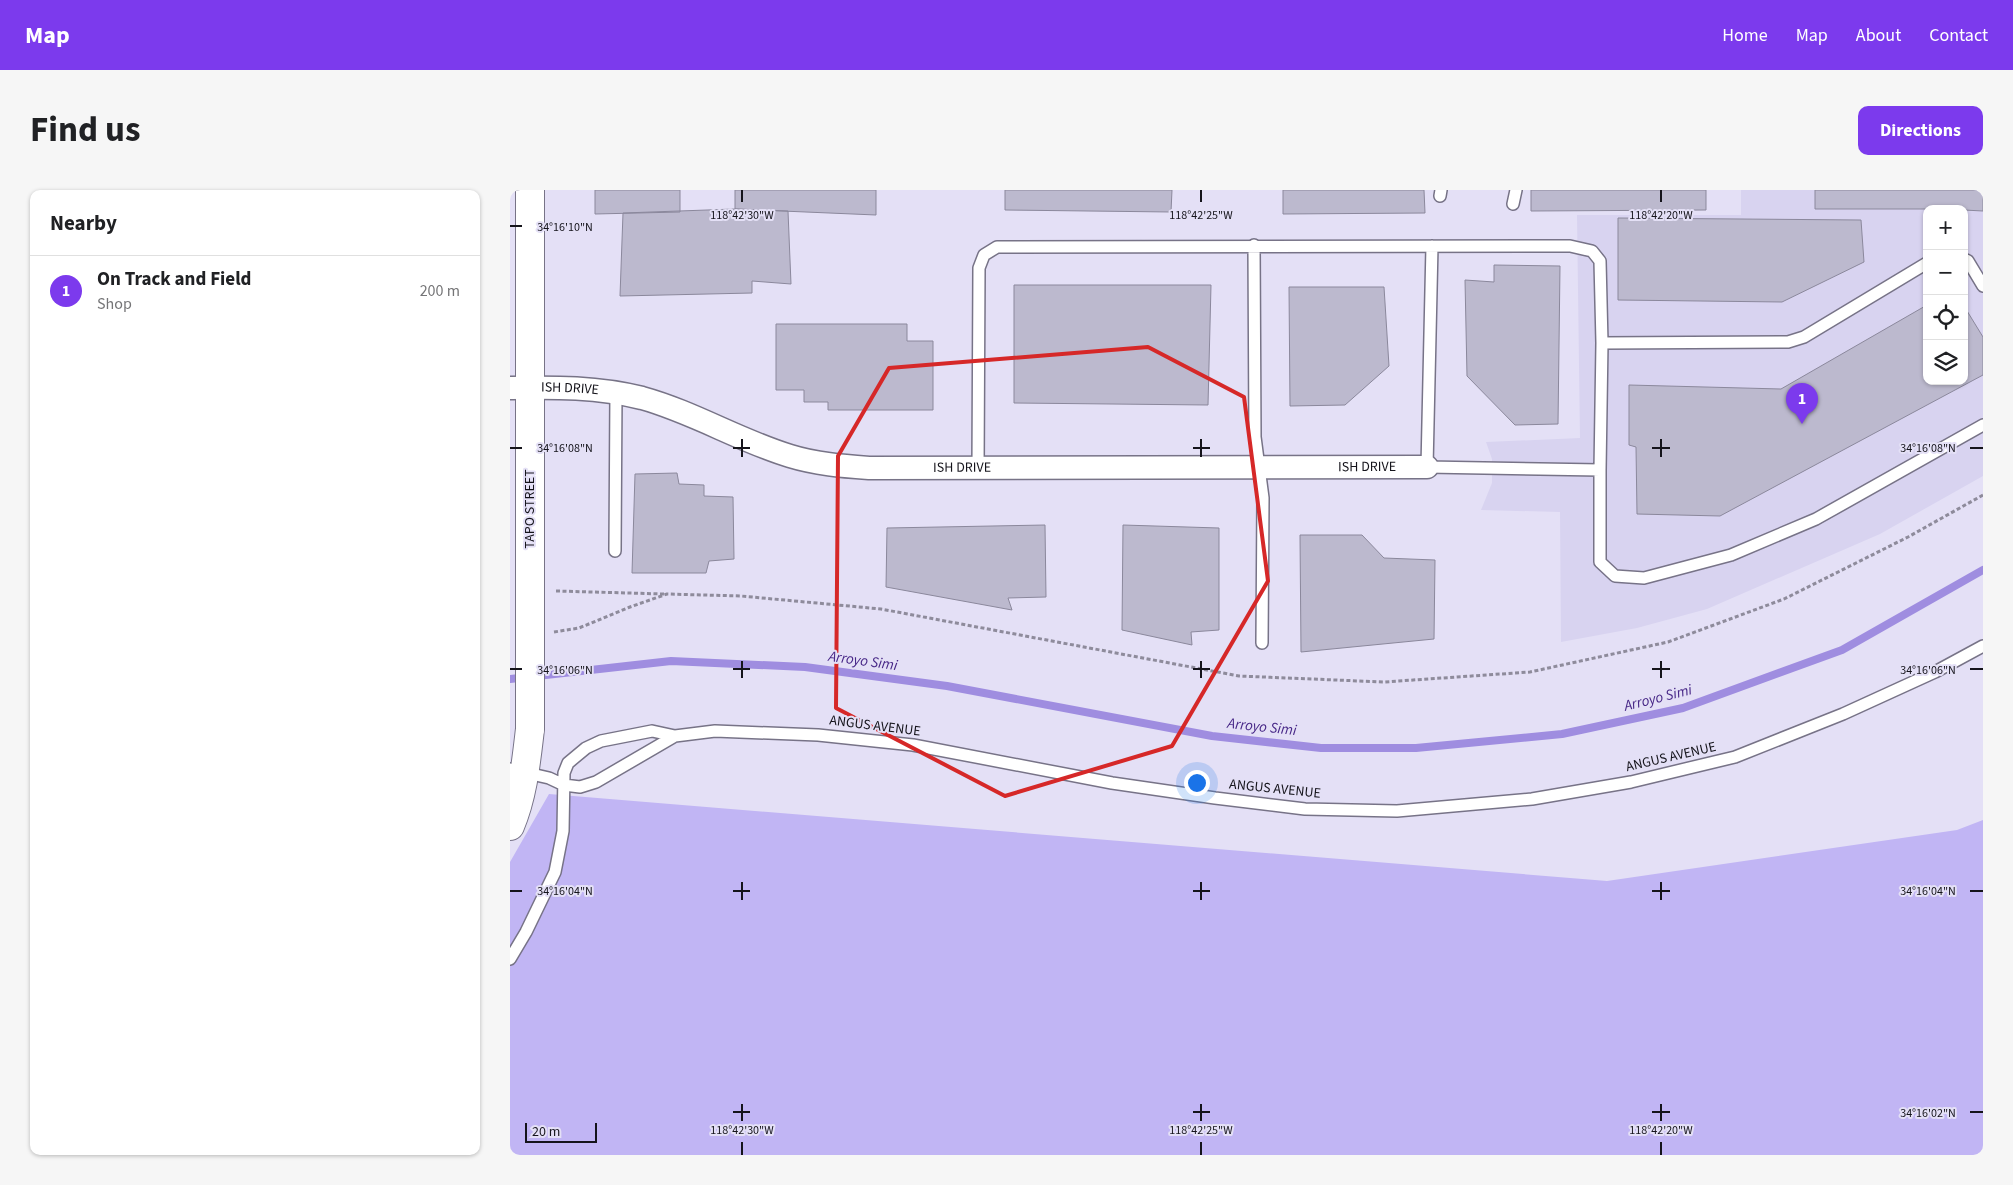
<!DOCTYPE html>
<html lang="en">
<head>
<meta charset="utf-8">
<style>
  body { margin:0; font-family:"Source Sans 3",sans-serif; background:#f6f6f6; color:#202124 }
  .controls { position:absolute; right:15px; top:15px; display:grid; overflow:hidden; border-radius:10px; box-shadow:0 1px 4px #0004 }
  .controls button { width:45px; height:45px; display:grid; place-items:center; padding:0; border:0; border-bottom:1px solid #e0e0e0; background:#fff; color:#202124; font:25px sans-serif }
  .scale { position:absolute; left:15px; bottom:12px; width:72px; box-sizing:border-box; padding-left:5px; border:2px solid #15141b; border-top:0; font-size:14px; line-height:18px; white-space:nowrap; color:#15141b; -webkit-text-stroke:4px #e4e0f6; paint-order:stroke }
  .you { position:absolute; left:686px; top:592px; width:18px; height:18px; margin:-12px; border:4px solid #fff; border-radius:50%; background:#1a73e8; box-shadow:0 0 0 8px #1a73e833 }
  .badge { display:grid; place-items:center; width:32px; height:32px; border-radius:50%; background:#7c3aed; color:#fff; font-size:16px; font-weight:700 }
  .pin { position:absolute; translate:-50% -41px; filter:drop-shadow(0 1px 2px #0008) }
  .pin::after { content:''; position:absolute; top:26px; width:18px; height:15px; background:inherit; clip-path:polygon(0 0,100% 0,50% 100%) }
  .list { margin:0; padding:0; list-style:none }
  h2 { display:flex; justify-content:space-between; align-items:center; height:65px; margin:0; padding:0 20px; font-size:21px }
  h2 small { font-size:16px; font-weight:400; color:#757577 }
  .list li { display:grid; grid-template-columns:32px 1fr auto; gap:15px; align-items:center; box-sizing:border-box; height:70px; padding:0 20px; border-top:1px solid #e0e0e0 }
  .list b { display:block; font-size:19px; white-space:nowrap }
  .list p { margin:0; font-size:16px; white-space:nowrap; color:#757577 }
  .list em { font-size:16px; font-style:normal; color:#757577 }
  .icon { flex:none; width:28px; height:28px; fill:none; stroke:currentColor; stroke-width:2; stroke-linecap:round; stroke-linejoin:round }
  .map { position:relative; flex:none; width:1473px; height:965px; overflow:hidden; border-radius:10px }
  header { display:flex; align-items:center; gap:30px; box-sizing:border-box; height:70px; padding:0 25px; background:#7c3aed; color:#fff }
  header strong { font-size:24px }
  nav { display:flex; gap:28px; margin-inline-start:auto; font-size:18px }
  .intro { display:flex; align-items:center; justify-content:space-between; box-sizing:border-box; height:120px; padding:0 30px }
  h1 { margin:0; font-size:35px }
  .button { padding:12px 22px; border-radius:10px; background:#7c3aed; color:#fff; font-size:18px; font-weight:700 }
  main { display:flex; gap:30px; padding:0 30px }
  aside { flex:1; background:#fff; border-radius:10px; box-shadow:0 1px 4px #0004 }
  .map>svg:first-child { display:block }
  .built { fill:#d8d3f0; fill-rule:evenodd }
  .green { fill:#c1b5f4 }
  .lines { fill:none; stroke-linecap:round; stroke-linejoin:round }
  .stream { stroke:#9f8de0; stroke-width:8 }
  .building { fill:#bcb9ce; stroke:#8b889c }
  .lane-casing { stroke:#777387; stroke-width:14 }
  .street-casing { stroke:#777387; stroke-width:25 }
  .secondary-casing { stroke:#777387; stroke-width:30 }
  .path { stroke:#8e8b9b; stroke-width:3; stroke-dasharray:4 2.5; stroke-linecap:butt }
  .lane { stroke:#fff; stroke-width:11 }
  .street { stroke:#fff; stroke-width:22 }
  .secondary { stroke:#fff; stroke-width:28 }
  .secondary-bridge-casing { stroke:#777387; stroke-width:30; stroke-linecap:butt }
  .secondary-bridge { stroke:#fff; stroke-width:28 }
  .marked { fill:none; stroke:#d62828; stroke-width:4; stroke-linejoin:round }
  .ticks { fill:none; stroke:#15141b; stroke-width:2 }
  .labels { text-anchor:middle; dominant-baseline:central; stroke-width:4; stroke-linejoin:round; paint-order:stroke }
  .street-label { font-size:14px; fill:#15141b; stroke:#e4e0f6 }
  .water-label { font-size:15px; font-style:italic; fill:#472787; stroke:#e4e0f6 }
  .ticks-label { font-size:12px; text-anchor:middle; fill:#15141b; stroke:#e4e0f6; stroke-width:4; stroke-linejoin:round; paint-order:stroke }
</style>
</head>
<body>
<header>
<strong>Map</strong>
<nav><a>Home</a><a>Map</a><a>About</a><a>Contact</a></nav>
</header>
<div class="intro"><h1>Find us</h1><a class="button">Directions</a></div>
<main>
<aside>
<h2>Nearby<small></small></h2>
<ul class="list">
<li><span class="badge">1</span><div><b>On Track and Field</b><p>Shop</p></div><em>200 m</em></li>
</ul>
</aside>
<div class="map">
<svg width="1473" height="965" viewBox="0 0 1473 965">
  <rect width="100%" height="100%" fill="#e4e0f6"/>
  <path class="built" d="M1231 0H1473V286L1370 344 1197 419 1127 438 1051 452 1050 322 971 320 982 293V269L976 252 1070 248 1067 25H1231ZM1417 19H1454V191H1417Z"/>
  <path class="green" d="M39 604 1097 691 1447 640 1473 630V965H0V672Z"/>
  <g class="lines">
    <path class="stream" d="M0 489 161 471 295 477 437 496 702 546 811 558H906L1052 544 1173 518 1332 460 1473 380"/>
  </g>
  <path class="building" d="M85 0H170V22L85 24Z
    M225 0H366V25L225 19Z
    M495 0H662L661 22 495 20Z
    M773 0H914L915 23 773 24Z
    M1021 0H1196V20L1021 21Z
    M1305 0H1473V21L1454 20V19H1305Z
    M225 19 278 21 281 94 242 91V103L110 106 113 23Z
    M1108 28 1351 30 1354 72 1272 112 1108 110Z
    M984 75 1050 76 1048 234 1005 235 957 186 955 90 984 92Z
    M504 95H701L698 215 504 213Z
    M779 97H874L879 176 835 215 780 216Z
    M1417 115V191H1454V116L1473 147V185L1210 326 1127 324 1126 257 1119 255V195L1271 199Z
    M266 134H397V151H423V220H318V212H294V200H266Z
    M167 283 169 294 194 295V306L223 307 224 369 199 371 196 383H122L125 284Z
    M535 335 536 407 498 408 502 420 376 397 377 338Z
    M613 335 709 338V440L681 442 682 455 612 440Z
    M790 345H852L874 368 925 370 924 449 791 462Z"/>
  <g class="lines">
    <defs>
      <path id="lane" d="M930 6 931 0
        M1003 14 1006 0
        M744 55 745 247 753 308 752 453
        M922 56 917 277 1090 280V372L1105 386 1134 388 1221 365 1306 329 1473 235
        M1454 69 1458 71 1473 96
        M468 279 469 78 474 65 487 57 1060 56 1082 61 1090 71 1092 153
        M1090 280 1092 153 1278 152 1294 147 1417 73
        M105 361 106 202
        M0 579 39 588 54 595 70 597 86 592 165 546 205 541 308 545 403 555 602 593 705 608 795 619 887 621 1022 609 1121 592 1225 567 1333 524 1425 482 1473 456
        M0 769 16 742 45 682 53 641 54 583 58 573 76 558 91 551 142 541 165 546"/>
      <g id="street">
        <path id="s1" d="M0 198C45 197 88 197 132 208 183 222 230 251 280 266 306 274 332 276 359 278L917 277"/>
      </g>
      <path id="secondary" d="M20 0V432
        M0 636C13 605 16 573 20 539"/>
    </defs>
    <use href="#lane" class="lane-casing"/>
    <use href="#street" class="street-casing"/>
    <use href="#secondary" class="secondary-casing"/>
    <path class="path" d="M46 401 154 404
      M44 442 69 438 120 417 157 404 231 406 371 419 729 486 874 492 1020 482 1158 452 1274 409 1398 347 1473 305"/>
    <use href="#lane" class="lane"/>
    <use href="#street" class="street"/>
    <use href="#secondary" class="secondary"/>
    <defs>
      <path id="secondary-bridge" d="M20 539V432"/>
    </defs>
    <use href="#secondary-bridge" class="secondary-bridge-casing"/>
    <use href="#secondary-bridge" class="secondary-bridge"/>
  </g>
  <path class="marked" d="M638 157 734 207 758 391 662 556 495 606 326 518 328 266 379 178Z"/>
  <path class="ticks" d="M232 0V12M691 0V12M1151 0V12M0 36H12M232 249V267M691 249V267M1151 249V267M0 258H12M223 258H240M683 258H700M1142 258H1160M1460 258H1473M232 471V488M691 471V488M1151 471V488M0 479H12M223 479H240M683 479H700M1142 479H1160M1460 479H1473M232 692V710M691 692V710M1151 692V710M0 701H12M223 701H240M683 701H700M1142 701H1160M1460 701H1473M232 914V931M691 914V931M1151 914V931M223 922H240M683 922H700M1142 922H1160M1460 922H1473M232 952V965M691 952V965M1151 952V965"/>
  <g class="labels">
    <g class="street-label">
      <text stroke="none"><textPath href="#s1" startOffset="60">ISH DRIVE</textPath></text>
      <text stroke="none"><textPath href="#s1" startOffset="465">ISH DRIVE</textPath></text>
      <text stroke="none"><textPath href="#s1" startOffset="870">ISH DRIVE</textPath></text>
      <text transform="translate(20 319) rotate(-90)">TAPO STREET</text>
      <text transform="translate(365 536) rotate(7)">ANGUS AVENUE</text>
      <text transform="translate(1161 567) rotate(-13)">ANGUS AVENUE</text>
      <text transform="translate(765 599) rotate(6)">ANGUS AVENUE</text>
    </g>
    <g class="water-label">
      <text transform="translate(353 471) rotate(8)">Arroyo Simi</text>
      <text transform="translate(1148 508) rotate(-14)">Arroyo Simi</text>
      <text transform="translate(752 537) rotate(6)">Arroyo Simi</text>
    </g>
  </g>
  <g class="ticks-label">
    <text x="232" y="29">118°42'30"W</text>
    <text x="691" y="29">118°42'25"W</text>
    <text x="1151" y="29">118°42'20"W</text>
    <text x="55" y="41">34°16'10"N</text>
    <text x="55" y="262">34°16'08"N</text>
    <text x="1418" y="262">34°16'08"N</text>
    <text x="55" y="484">34°16'06"N</text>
    <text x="1418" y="484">34°16'06"N</text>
    <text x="55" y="705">34°16'04"N</text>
    <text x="1418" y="705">34°16'04"N</text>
    <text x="1418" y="927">34°16'02"N</text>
    <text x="232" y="944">118°42'30"W</text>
    <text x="691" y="944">118°42'25"W</text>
    <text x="1151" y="944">118°42'20"W</text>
  </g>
</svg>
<div class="controls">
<button>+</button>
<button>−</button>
<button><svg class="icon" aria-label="locate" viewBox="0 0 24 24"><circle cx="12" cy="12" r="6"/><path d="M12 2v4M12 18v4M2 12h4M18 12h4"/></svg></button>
<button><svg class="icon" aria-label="layers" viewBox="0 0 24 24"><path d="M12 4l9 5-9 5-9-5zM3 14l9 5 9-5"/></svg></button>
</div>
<div class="scale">20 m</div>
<div class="you"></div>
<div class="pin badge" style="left:1292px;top:234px">1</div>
</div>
</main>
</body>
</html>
